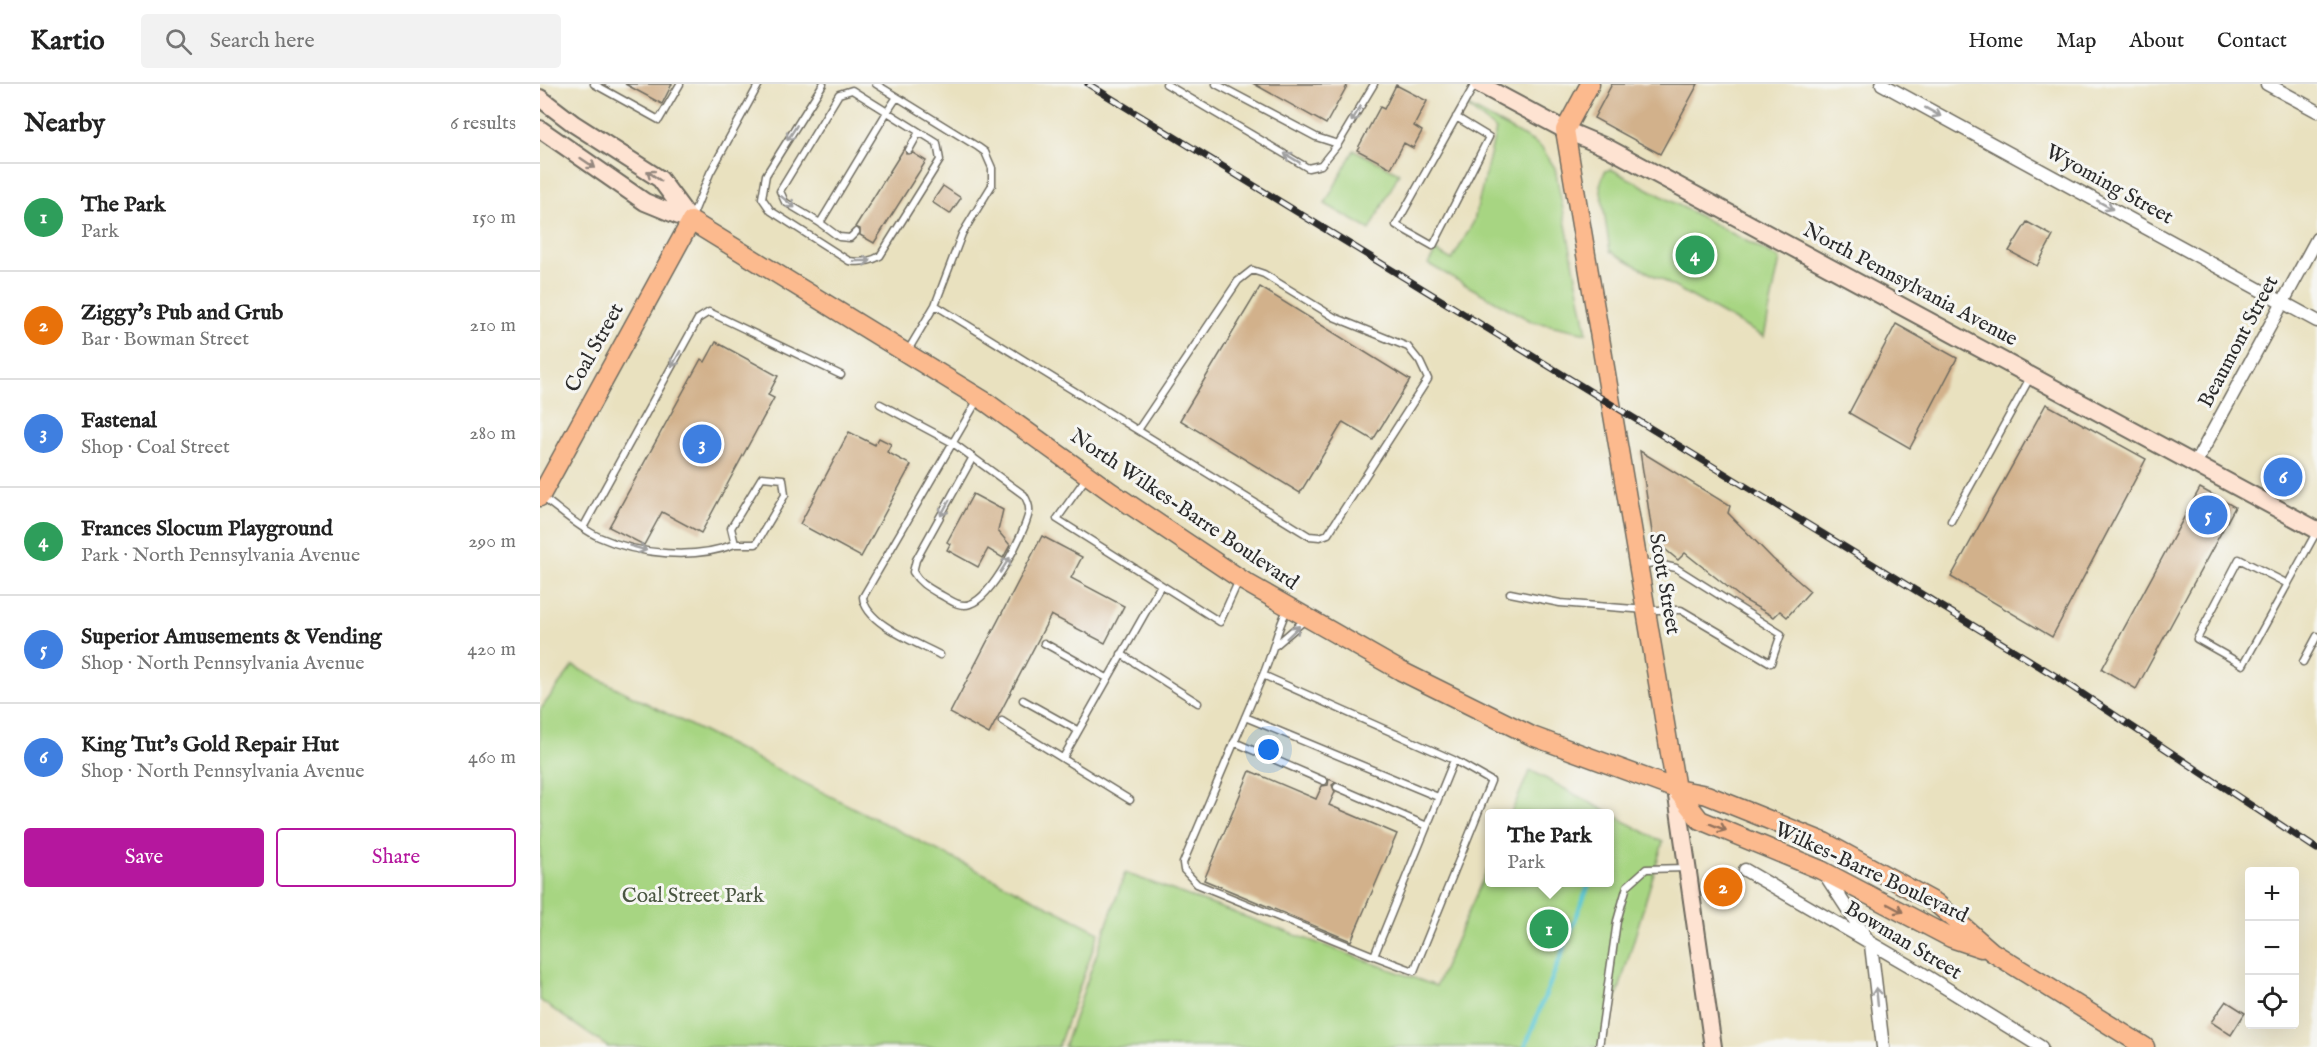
<!DOCTYPE html>
<html lang="en">
<head>
<meta charset="utf-8">
<style>
  body { margin:0; font-family:"IM FELL English",serif; background:#f2f2f2; color:#222 }
  .controls { position:absolute; right:18px; bottom:18px; display:grid; overflow:hidden; border-radius:6px; box-shadow:0 6px 24px #0002 }
  .controls button { width:54px; height:54px; display:grid; place-items:center; padding:0; border:0; border-bottom:2px solid #e0e0e0; background:#fff; color:#222; font:30px sans-serif }
  .you { position:absolute; left:729px; top:666px; width:21px; height:21px; margin:-15px; border:4px solid #fff; border-radius:50%; background:#1a73e8; box-shadow:0 0 0 9px #1a73e833 }
  .badge { display:grid; place-items:center; width:39px; height:39px; border-radius:50%; background:#b5179e; color:#fff; font-size:20px; font-weight:700 }
  .pin { position:absolute; translate:-50% -50%; border:3px solid #fff; box-shadow:0 2px 6px #0006 }
  .popup { position:absolute; left:945px; top:725px; width:129px; height:78px; box-sizing:border-box; display:grid; place-content:center; border-radius:6px; background:#fff; filter:drop-shadow(0 2px 4px #0005); font-size:20px; white-space:nowrap; color:#767676 }
  .popup b { font-size:22px; color:#222 }
  .popup::after { content:''; position:absolute; left:50%; top:100%; margin-left:-12px; border:12px solid transparent; border-top-color:#fff }
  .list { margin:0; padding:0; list-style:none }
  h2 { display:flex; justify-content:space-between; align-items:center; height:78px; margin:0; padding:0 24px; font-size:26px }
  h2 small { font-size:20px; font-weight:400; color:#767676 }
  .list li { display:grid; grid-template-columns:39px 1fr auto; gap:18px; align-items:center; box-sizing:border-box; height:108px; padding:0 24px; border-top:2px solid #e0e0e0 }
  .list b { display:block; font-size:22px; white-space:nowrap }
  .list p { margin:0; font-size:20px; white-space:nowrap; color:#767676 }
  .list em { font-size:20px; font-style:normal; color:#767676 }
  .actions { display:flex; gap:12px; padding:18px 24px }
  .actions a { flex:1; padding:14px 0; border:2px solid #b5179e; border-radius:6px; text-align:center; font-size:21px; color:#b5179e }
  .actions .main { background:#b5179e; color:#fff }
  .icon { flex:none; width:33px; height:33px; fill:none; stroke:currentColor; stroke-width:2; stroke-linecap:round; stroke-linejoin:round }
  .map { position:relative; flex:none; width:1777px; height:963px; overflow:hidden }
  header { display:flex; align-items:center; gap:36px; box-sizing:border-box; height:84px; padding:0 30px; background:#fff; border-bottom:2px solid #e0e0e0 }
  header strong { font-size:28px }
  nav { display:flex; gap:33px; margin-inline-start:auto; font-size:21px }
  .search { width:420px; height:54px; background:#f2f2f2; display:flex; align-items:center; gap:15px; box-sizing:border-box; padding:0 21px; border-radius:6px; color:#767676; font-size:22px }
  main { display:flex }
  aside { flex:1; background:#fff }
  .map>svg:first-child { display:block }
  .green { fill:#a7d582; stroke:#698056; stroke-width:1.5 }
  .lines { fill:none; stroke-linecap:round; stroke-linejoin:round }
  .stream { stroke:#5ec9d7; stroke-width:4.5 }
  .building { fill:#d2b18b }
  .lane-casing { stroke:#6e6b5f; stroke-width:9 }
  .street-casing { stroke:#6e6b5f; stroke-width:15 }
  .secondary-casing { stroke:#6e6b5f; stroke-width:20 }
  .primary-casing { stroke:#6e6b5f; stroke-width:21 }
  .lane { stroke:#fff; stroke-width:6 }
  .street { stroke:#fff; stroke-width:12 }
  .secondary { stroke:#fee3d2; stroke-width:16 }
  .primary { stroke:#fcba8e; stroke-width:18 }
  .rail-casing { stroke:#2b2b2b; stroke-width:7 }
  .rail { stroke:#f6f6f2; stroke-width:4.5; stroke-dasharray:14; stroke-linecap:butt }
  .oneway { stroke:#a0a0a0 }
  .oneway2 { stroke:#94877e }
  .oneway3 { stroke:#94725c }
  .labels { text-anchor:middle; dominant-baseline:central; stroke-width:6; stroke-linejoin:round; paint-order:stroke }
  .street-label { font-size:21px; fill:#2b2b2b; stroke:#f6f6f2 }
  .park-label { font-size:21px; fill:#4a5641; stroke:#f6f6f2 }
</style>
</head>
<body>
<header>
<strong>Kartio</strong>
<div class="search"><svg class="icon" aria-label="search" viewBox="0 0 24 24"><circle cx="10" cy="10" r="6"/><path d="M15 15l6 6"/></svg>Search here</div>
<nav><a>Home</a><a>Map</a><a>About</a><a>Contact</a></nav>
</header>
<main>
<aside>
<h2>Nearby<small>6 results</small></h2>
<ul class="list">
<li><span class="badge" style="background:#2e9e5b">1</span><div><b>The Park</b><p>Park</p></div><em>150 m</em></li>
<li><span class="badge" style="background:#e8710a">2</span><div><b>Ziggy's Pub and Grub</b><p>Bar · Bowman Street</p></div><em>210 m</em></li>
<li><span class="badge" style="background:#3f7fe0">3</span><div><b>Fastenal</b><p>Shop · Coal Street</p></div><em>280 m</em></li>
<li><span class="badge" style="background:#2e9e5b">4</span><div><b>Frances Slocum Playground</b><p>Park · North Pennsylvania Avenue</p></div><em>290 m</em></li>
<li><span class="badge" style="background:#3f7fe0">5</span><div><b>Superior Amusements &amp; Vending</b><p>Shop · North Pennsylvania Avenue</p></div><em>420 m</em></li>
<li><span class="badge" style="background:#3f7fe0">6</span><div><b>King Tut's Gold Repair Hut</b><p>Shop · North Pennsylvania Avenue</p></div><em>460 m</em></li>
</ul>
<div class="actions"><a class="main">Save</a><a>Share</a></div>
</aside>
<div class="map">
<svg width="1777" height="963" viewBox="0 0 1777 963">
  <rect width="100%" height="100%" fill="#f6f6f2"/>
  <filter id="ink" filterUnits="userSpaceOnUse"><feTurbulence type="fractalNoise" baseFrequency=".0167" numOctaves="2"/><feDisplacementMap in="SourceGraphic" scale="12" xChannelSelector="R" yChannelSelector="G"/><feConvolveMatrix kernelMatrix="1 2 1 2 8 2 1 2 1" color-interpolation-filters="sRGB"/></filter>
  <filter id="wash" filterUnits="userSpaceOnUse"><feTurbulence type="fractalNoise" baseFrequency=".008" numOctaves="4" result="noise"/><feDisplacementMap in="SourceGraphic" scale="24" xChannelSelector="R" yChannelSelector="G"/><feGaussianBlur stdDeviation="1.35" result="paint"/><feColorMatrix in="noise" values="0 0 0 0 0 0 0 0 0 0 0 0 0 0 0 0 0 1.4 0 .05"/><feComposite in="paint" operator="in"/></filter>
  <g filter="url(#wash)">
    <rect width="100%" height="100%" fill="#e9e1bf"/>
    <path class="green" d="M922 19 994 58 1002 64 1015 84 1047 249 991 237 888 180 896 167 912 176 934 137 956 46Z
      M814 66 859 89 830 146 785 120Z
      M1071 85 1240 175 1224 253 1070 167 1060 101 1065 87Z
      M33 582 559 848 518 963H68L0 916V626Z
      M990 686 1123 758 1062 963H524L585 789 896 902 949 781V798H1069V730L971 729Z"/>
    <g class="lines">
      <path class="stream" d="M1069 749 1070 747
        M985 963 1050 798"/>
    </g>
    <g id="blocks">
      <path class="building" d="M85 0H132L122 20Z
        M714 0H808L786 40Z
        M1072 0H1158L1120 70 1054 34Z
        M856 1 887 17 874 42 882 47 873 64 864 59 851 84 817 66 840 23 844 25Z
        M365 63 366 70 373 69 386 77 334 159 320 151V145L315 143Z
        M403 102 421 114 410 130 392 118Z
        M1487 138 1513 152 1497 182 1469 167Z
        M720 203 870 296 833 356 803 338 760 409 640 336Z
        M1356 240 1417 274 1370 364 1309 329Z
        M176 258 238 292 228 311 234 314 161 449 122 428 104 461 69 443 161 275 165 278Z
        M1506 320 1606 375 1512 553 1411 493Z
        M309 348 335 361 339 354 351 360 347 368 371 381 321 473 260 440Z
        M1100 367 1190 422 1188 429 1233 475 1270 507 1247 533 1240 527 1234 533 1204 516 1145 469 1138 476 1113 455Z
        M1660 404 1695 423 1596 605 1562 585Z
        M433 410 463 426 458 447 470 461 463 474 448 465 438 483 407 466 410 460 407 458Z
        M502 452 542 473 531 494 584 522 565 559 511 531 449 650 410 629Z
        M710 687 776 715 782 702 788 701 789 695 796 698 792 701 795 708 789 721 857 750 811 857 664 796Z
        M1686 917 1705 929 1691 951 1671 938Z"/>
    </g>
  </g>
  <g filter="url(#ink)">
    <use href="#blocks" fill-opacity="0" stroke="#6e6b5f" stroke-width="1.5"/>
    <g class="lines">
      <defs>
        <path id="lane" d="M54 0 119 36 140 0
          M283 0 226 91 222 114 231 127 309 177C321 179 330 178 340 172L400 76 397 59 312 6 299 10 240 107 245 118 280 139 347 28 357 13
          M336 0 438 63 445 68 452 84V101L422 150 395 221
          M626 0 768 84 781 81 798 60 834 0
          M676 0 776 53 798 60
          M916 33 949 53 893 162 856 141 935 0
          M369 66 379 48
          M152 133 170 89 219 0
          M280 139 299 153 310 154 316 148
          M367 268 395 221 769 452 780 453 788 450 888 295 880 278 868 263 794 233 724 190 712 186 698 197 598 346
          M340 320 413 359 484 411C487 416 490 422 489 428 484 451 452 513 430 520 420 524 410 516 401 511 389 504 380 500 373 488L376 476 433 373
          M222 393 243 395 245 411 216 460H195L191 444Z
          M546 394 517 435 680 538 699 496
          M2 413C20 426 39 444 59 453 99 471 155 476 195 460
          M1411 437 1491 292
          M44 442 158 235 169 228 301 291
          M1748 500 1699 475 1657 555 1703 581 1777 447
          M970 509 1020 519 1106 526H1141L1231 579 1241 550 1136 484 1114 479 1099 481
          M504 559 567 594
          M736 561 765 536
          M581 570 658 619
          M400 571C378 559 325 540 323 513L437 317
          M1763 578 1777 552
          M723 591 914 676 834 872 657 800 644 786 643 779 723 591C733 568 736 548 747 526
          M483 616 537 646
          M705 633 898 713
          M462 637 590 716
          M694 658 784 697
          M523 674 621 501
          M797 703 887 742
          M834 872 874 887 951 697 914 676
          M1059 963 1077 837 1087 802 1106 785 1146 784"/>
        <path id="street" d="M1342 0 1777 237
          M1727 0 1777 27
          M1655 380 1777 155
          M1205 786 1372 883 1501 963
          M1284 789 1331 861 1343 963"/>
        <path id="secondary" d="M939 0 1025 46 1068 64 1777 446
          M0 14 34 40 120 95 151 137
          M0 45 105 118 149 136
          M1136 705 1173 963"/>
        <path id="primary" d="M1050 0 1025 46 1136 705 1160 736 1281 786 1411 854 1441 864
          M0 413 151 137 446 318 571 408 705 498 861 587 992 652 1136 705 1167 711 1284 758 1396 819 1452 868 1605 963"/>
      </defs>
      <use href="#lane" class="lane-casing"/>
      <use href="#street" class="street-casing"/>
      <use href="#secondary" class="secondary-casing"/>
      <use href="#primary" class="primary-casing"/>
      <use href="#lane" class="lane"/>
      <use href="#street" class="street"/>
      <use href="#secondary" class="secondary"/>
      <use href="#primary" class="primary"/>
      <defs>
        <path id="rail" d="M548 0 1517 593 1777 765"/>
      </defs>
      <use href="#rail" class="rail-casing"/>
      <use href="#rail" class="rail"/>
    </g>
    <defs><path id="oneway-shaft" d="M-6 0H5M1.5-3L5.5 0L1.5 3" fill="none" stroke-width="1.6" stroke-linecap="round" stroke-linejoin="round" transform="scale(1.5)"/></defs>
    <g class="oneway">
      <use href="#oneway-shaft" transform="translate(1393 28) rotate(29)"/>
      <use href="#oneway-shaft" transform="translate(816 30) rotate(121)"/>
      <use href="#oneway-shaft" transform="translate(252 49) rotate(122)"/>
      <use href="#oneway-shaft" transform="translate(752 74) rotate(-149)"/>
      <use href="#oneway-shaft" transform="translate(248 118) rotate(40)"/>
      <use href="#oneway-shaft" transform="translate(1565 121) rotate(29)"/>
      <use href="#oneway-shaft" transform="translate(322 177) rotate(-2)"/>
      <use href="#oneway-shaft" transform="translate(136 275) rotate(119)"/>
      <use href="#oneway-shaft" transform="translate(405 424) rotate(119)"/>
      <use href="#oneway-shaft" transform="translate(98 464) rotate(16)"/>
      <use href="#oneway-shaft" transform="translate(465 481) rotate(-57)"/>
      <use href="#oneway-shaft" transform="translate(753 548) rotate(-44)"/>
      <use href="#oneway-shaft" transform="translate(1337 912) rotate(-96)"/>
    </g>
    <g class="oneway2">
      <use href="#oneway-shaft" transform="translate(48 79) rotate(34)"/>
      <use href="#oneway-shaft" transform="translate(114 92) rotate(-144)"/>
    </g>
    <g class="oneway3">
      <use href="#oneway-shaft" transform="translate(1178 743) rotate(22)"/>
      <use href="#oneway-shaft" transform="translate(1355 824) rotate(28)"/>
    </g>
  </g>
  <g class="labels">
    <g class="street-label">
      <text transform="translate(1569 101) rotate(29)">Wyoming Street</text>
      <text transform="translate(1370 201) rotate(28)">North Pennsylvania Avenue</text>
      <text transform="translate(1699 258) rotate(-62)">Beaumont Street</text>
      <text transform="translate(55 264) rotate(-61)">Coal Street</text>
      <text transform="translate(644 426) rotate(34)">North Wilkes-Barre Boulevard</text>
      <text transform="translate(1124 500) rotate(80)">Scott Street</text>
      <text transform="translate(1331 789) rotate(25)">Wilkes-Barre Boulevard</text>
      <text transform="translate(1363 857) rotate(31)">Bowman Street</text>
    </g>
    <g class="park-label">
      <text x="153" y="812">Coal Street Park</text>
    </g>
  </g>
</svg>
<div class="controls">
<button>+</button>
<button>−</button>
<button><svg class="icon" aria-label="locate" viewBox="0 0 24 24"><circle cx="12" cy="12" r="6"/><path d="M12 2v4M12 18v4M2 12h4M18 12h4"/></svg></button>
</div>
<div class="you"></div>
<div class="pin badge" style="left:1009px;top:845px;background:#2e9e5b">1</div>
<div class="popup"><b>The Park</b>Park</div>
<div class="pin badge" style="left:1183px;top:803px;background:#e8710a">2</div>
<div class="pin badge" style="left:162px;top:360px;background:#3f7fe0">3</div>
<div class="pin badge" style="left:1155px;top:171px;background:#2e9e5b">4</div>
<div class="pin badge" style="left:1668px;top:431px;background:#3f7fe0">5</div>
<div class="pin badge" style="left:1743px;top:393px;background:#3f7fe0">6</div>
</div>
</main>
</body>
</html>
